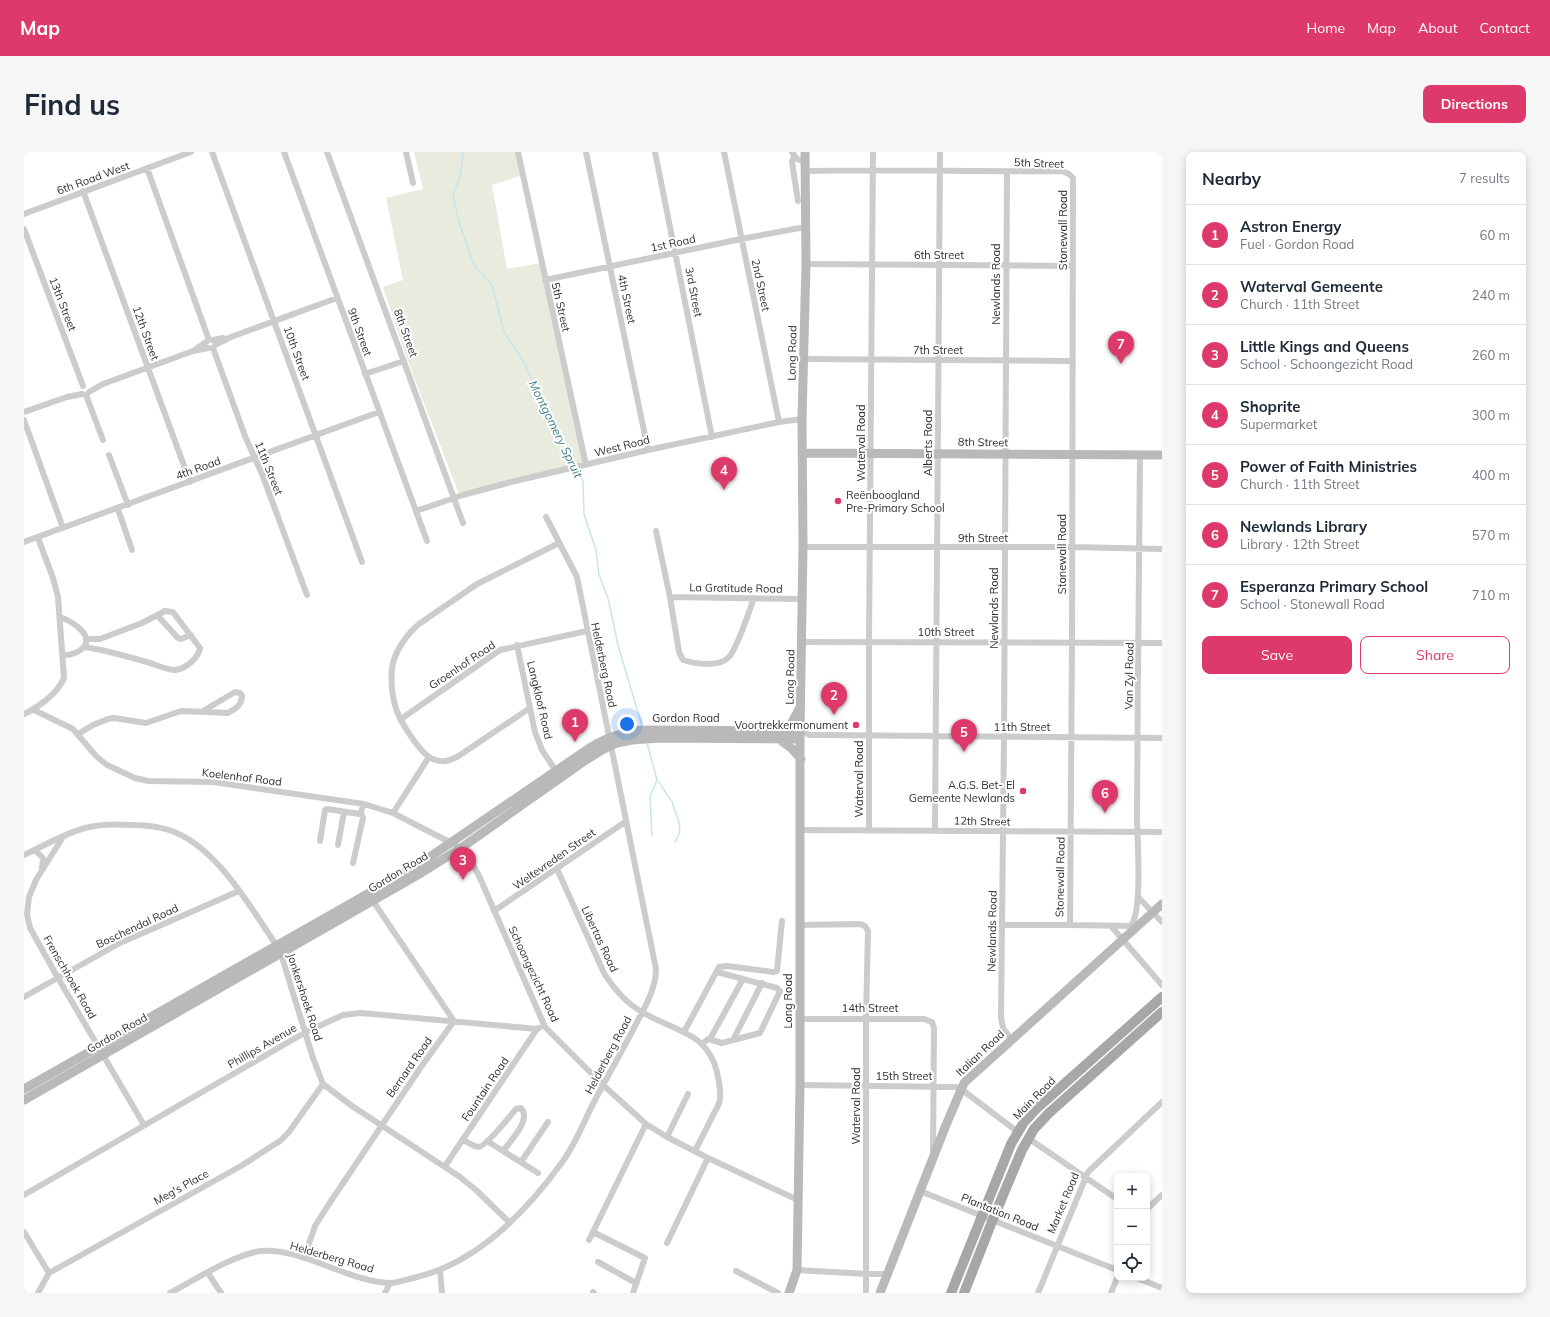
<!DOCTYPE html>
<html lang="en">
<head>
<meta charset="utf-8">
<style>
  body { margin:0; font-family:Mulish,sans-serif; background:#f6f6f7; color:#1f2937 }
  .controls { position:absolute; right:12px; bottom:12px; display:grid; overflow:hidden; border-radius:8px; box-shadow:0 2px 10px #0003 }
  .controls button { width:36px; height:36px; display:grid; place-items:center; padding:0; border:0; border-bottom:1px solid #e0e1e3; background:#fff; color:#1f2937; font:20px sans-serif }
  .you { position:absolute; left:603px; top:572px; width:14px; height:14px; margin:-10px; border:3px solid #fff; border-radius:50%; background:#1a73e8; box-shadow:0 0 0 6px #1a73e833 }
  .badge { display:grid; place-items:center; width:26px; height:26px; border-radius:50%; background:#dd396b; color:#fff; font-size:13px; font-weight:700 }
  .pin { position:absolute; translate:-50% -33px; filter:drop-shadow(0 1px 2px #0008) }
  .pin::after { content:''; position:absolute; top:21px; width:14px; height:12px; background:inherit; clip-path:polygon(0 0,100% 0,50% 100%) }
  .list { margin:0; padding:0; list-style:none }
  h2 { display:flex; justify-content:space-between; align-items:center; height:52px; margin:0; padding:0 16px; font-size:17px }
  h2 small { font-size:13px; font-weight:400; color:#747a83 }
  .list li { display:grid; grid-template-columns:26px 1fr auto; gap:12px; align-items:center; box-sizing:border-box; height:60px; padding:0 16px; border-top:1px solid #e0e1e3 }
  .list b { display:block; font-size:15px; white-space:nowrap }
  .list p { margin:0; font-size:13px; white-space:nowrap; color:#747a83 }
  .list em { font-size:13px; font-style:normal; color:#747a83 }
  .actions { display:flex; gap:8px; padding:12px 16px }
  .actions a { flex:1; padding:9px 0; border:1px solid #dd396b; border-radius:8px; text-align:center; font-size:14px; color:#dd396b }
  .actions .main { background:#dd396b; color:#fff }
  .icon { flex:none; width:22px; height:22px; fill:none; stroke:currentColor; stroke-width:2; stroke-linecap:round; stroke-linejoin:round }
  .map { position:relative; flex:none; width:1138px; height:1141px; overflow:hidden; border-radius:8px }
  header { display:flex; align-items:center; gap:24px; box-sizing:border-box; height:56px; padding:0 20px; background:#dd396b; color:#fff }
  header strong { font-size:19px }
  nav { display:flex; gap:22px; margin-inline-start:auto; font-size:14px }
  .intro { display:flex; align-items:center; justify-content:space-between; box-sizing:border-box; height:96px; padding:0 24px }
  h1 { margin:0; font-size:28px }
  .button { padding:10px 18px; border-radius:8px; background:#dd396b; color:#fff; font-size:14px; font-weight:700 }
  main { display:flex; gap:24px; padding:0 24px }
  aside { flex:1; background:#fff; border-radius:8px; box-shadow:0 2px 10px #0003 }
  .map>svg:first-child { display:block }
  .green { fill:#e8ebdd }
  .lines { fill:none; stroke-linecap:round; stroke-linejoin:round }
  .stream { stroke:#cae5ea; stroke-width:1.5 }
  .street { stroke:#ccc; stroke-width:6 }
  .secondary { stroke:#b9b9b9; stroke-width:9 }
  .primary { stroke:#a7a7a7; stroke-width:10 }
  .poi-dot { fill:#dd396b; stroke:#fff; stroke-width:1.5 }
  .labels { text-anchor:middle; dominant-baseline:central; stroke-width:4; stroke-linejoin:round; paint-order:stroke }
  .street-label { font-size:11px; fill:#2f2f2f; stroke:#fff }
  .poi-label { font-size:11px; fill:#2f2f2f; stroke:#fff; text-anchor:end }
  .water-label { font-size:12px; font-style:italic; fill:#3e7b87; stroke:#fff }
</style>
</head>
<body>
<header>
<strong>Map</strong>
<nav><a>Home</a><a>Map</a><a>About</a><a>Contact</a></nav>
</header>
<div class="intro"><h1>Find us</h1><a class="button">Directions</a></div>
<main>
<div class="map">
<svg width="1138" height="1141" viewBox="0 0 1138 1141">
  <rect width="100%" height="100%" fill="#fff"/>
  <path class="green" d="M390 0H494L499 23 468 33 483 117 517 111 560 312 435 342 383 207 359 135 379 128 362 46 399 37Z"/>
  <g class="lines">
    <path class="stream" d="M437 0 439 4 436 24 429 42 435 71 450 113 468 133 478 173 482 183 500 210 517 249 539 287 551 312
      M553 317 559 329 560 362 572 398 575 423 584 446 594 493 618 574
      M623 591 633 628 626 645 628 684
      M633 628C640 635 641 643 648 649 651 665 662 673 651 690"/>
    <path class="street" d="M188 0 338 410
      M260 0 392 359 439 343 487 330 624 298 755 270 778 267
      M303 0 439 371
      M382 0 389 31
      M494 0 562 313
      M562 0 624 298
      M631 0 688 285
      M700 0 755 270
      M768 0 773 7 781 10
      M770 4 768 10 774 49
      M123 16 185 188
      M782 19C867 17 953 20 1038 19L1045 22 1049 26 1048 492 1046 773
      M983 20 980 585 977 866 979 876 988 888
      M59 39 166 330
      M0 62 167 0
      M0 77 59 234
      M782 112 1049 114
      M521 128 717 87 781 75
      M189 188 199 186
      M191 193 207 185 313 146
      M189 196 221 284 238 322 283 443
      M171 198 182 190
      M780 207 1049 209
      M341 222 380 209
      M65 240 79 232 169 199 185 196
      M62 243 79 288
      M0 260 43 245 58 242
      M0 268 39 376
      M85 303 104 353
      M94 357 108 398
      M392 359 403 389
      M632 379 646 445 655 500 659 508C671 512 695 515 704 506 713 498 725 459 730 446
      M0 390 355 260
      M779 395H1047L1138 397
      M646 445 778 447
      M133 463 154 486 157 487 167 483
      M36 465C44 468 52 472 58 479 71 493 52 504 39 503
      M778 490 1138 491
      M493 493 511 580 518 598 534 622
      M60 495C83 498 104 505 126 511 133 513 145 519 152 518 163 516 174 506 176 496L149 460 141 459 118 471 76 487H62
      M506 556 433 605C425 609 418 611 409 607 396 602 374 567 371 553 368 542 367 527 368 516 370 500 383 482 395 472L453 432 535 391
      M10 558 49 577 72 604 83 613 111 626 124 629 189 630 340 652 369 661 441 698 456 726 521 875 579 933 622 972 643 985 684 1006 774 1048
      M0 562C15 555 33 542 40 526L34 445 29 426 14 386
      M377 567 476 498 563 479
      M776 579 786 583H795L1138 586
      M54 582 69 573 84 567 90 566 122 571 157 559 204 561C211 557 218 553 218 544L216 541 211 540 179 559
      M369 661 405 605
      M777 678 1138 680
      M911 678 916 0
      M845 679V489L849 0
      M39 685 12 728 5 745 3 762 6 776 34 826 120 973
      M296 689 301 658 303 657 336 662 340 652
      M314 693 320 660
      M11 698 19 706 18 717
      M0 703C20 694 39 682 61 676 76 672 91 672 106 673 119 673 133 674 145 678 192 693 226 755 253 794L257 802 289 906 299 932 328 954 436 1025 452 1038 486 1071
      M329 711 339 666 337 661
      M533 717 580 821C590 837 602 851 618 860 649 879 683 879 693 920 695 929 697 938 696 947 696 952 692 957 690 961 684 974 677 987 671 999
      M1114 745 1138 770
      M470 759 601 670
      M776 773 836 772 841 774 844 779 842 867V1141
      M979 773H1046L1111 774
      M1087 774 1138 833
      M1107 774C1119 756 1113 687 1113 663 1114 543 1114 423 1116 303
      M0 845 96 791 215 739
      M777 867H900L908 870 910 876 909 1001
      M660 880 695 815 703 814 749 820 753 819 758 769
      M686 887 719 827
      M709 888 738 831
      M678 892 684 887 698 891 736 881 756 839 753 836 693 820
      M776 933 932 935 937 937 994 980
      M643 985 664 942
      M1004 986 1093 1047
      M439 988C443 990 449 994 454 995 461 996 487 963 492 957L497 956C508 968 486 989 479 999L514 1021 463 989
      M497 1010 524 970
      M421 1014 513 877 515 876
      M896 1039 1093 1118
      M0 1043 282 880 319 863 337 861 513 877
      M1123 1057 1138 1043
      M0 1080 25 1121
      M569 1080 621 1106 609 1141
      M565 1088 622 972
      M643 1091 684 1006
      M280 1106 291 1074 305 1052 397 915 430 869 347 746
      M574 1110 612 1131
      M416 1118 418 1141
      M773 1118 843 1122H864
      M712 1119 754 1141
      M184 1121 197 1141
      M1113 1126 1138 1136
      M569 1140 570 1141
      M14 1141 25 1121 217 1014 248 994 256 989 265 980 299 932
      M146 1141C170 1128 211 1102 237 1099 276 1095 325 1130 366 1131 375 1131 384 1127 393 1125 454 1110 503 1059 539 1009 552 991 560 969 570 950 583 925 597 901 610 876 619 858 632 838 632 817L553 425 522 365
      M361 1141 366 1131
      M1014 1141 1064 1020 1138 950
      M1087 1141 1093 1126"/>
    <path class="secondary" d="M779 301 1138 303
      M755 579 767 572 775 557
      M755 587 767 596 777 607
      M0 937 391 715 567 595C585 584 601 579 622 578L776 579
      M0 948 397 721 437 696 559 610 578 598 593 591 608 588 636 586 776 587
      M765 1141 773 1118 776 933V579L779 395 778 267 782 112 781 0
      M856 1141 922 973 940 931 1138 752"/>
    <path class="primary" d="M927 1141 987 992 1000 970 1012 957 1138 845
      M940 1141 969 1067 998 998 1010 977 1025 961 1138 860"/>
  </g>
  <g class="poi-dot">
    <circle cx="814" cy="349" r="4"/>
    <circle cx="832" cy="573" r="4"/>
    <circle cx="999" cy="639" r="4"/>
  </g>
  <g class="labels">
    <g class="street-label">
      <text transform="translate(1015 11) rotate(2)">5th Street</text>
      <text transform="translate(69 26) rotate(-20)">6th Road West</text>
      <text transform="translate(1039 78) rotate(-90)">Stonewall Road</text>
      <text transform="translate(649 91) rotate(-12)">1st Road</text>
      <text x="915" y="103">6th Street</text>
      <text transform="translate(972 132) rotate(-90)">Newlands Road</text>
      <text transform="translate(737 133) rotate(78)">2nd Street</text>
      <text transform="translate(670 140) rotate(79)">3rd Street</text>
      <text transform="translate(603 147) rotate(78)">4th Street</text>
      <text transform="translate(39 152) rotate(69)">13th Street</text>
      <text transform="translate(537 155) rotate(77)">5th Street</text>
      <text transform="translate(336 180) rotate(70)">9th Street</text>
      <text transform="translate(122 181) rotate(70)">12th Street</text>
      <text transform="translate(382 181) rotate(70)">8th Street</text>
      <text x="914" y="198">7th Street</text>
      <text transform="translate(273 201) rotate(70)">10th Street</text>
      <text transform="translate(768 201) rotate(-89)">Long Road</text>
      <text transform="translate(959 290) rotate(1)">8th Street</text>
      <text transform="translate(837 291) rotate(-90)">Waterval Road</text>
      <text transform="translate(904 291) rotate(-90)">Alberts Road</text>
      <text transform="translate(598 294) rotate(-14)">West Road</text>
      <text transform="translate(174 316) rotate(-20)">4th Road</text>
      <text transform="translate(245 316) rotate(68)">11th Street</text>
      <text x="959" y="386">9th Street</text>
      <text transform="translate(1038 402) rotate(-90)">Stonewall Road</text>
      <text transform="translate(712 436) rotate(1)">La Gratitude Road</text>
      <text transform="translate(970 456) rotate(-90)">Newlands Road</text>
      <text x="922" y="480">10th Street</text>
      <text transform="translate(438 513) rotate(-34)">Groenhof Road</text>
      <text transform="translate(580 513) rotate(78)">Helderberg Road</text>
      <text transform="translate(1105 524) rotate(-89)">Van Zyl Road</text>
      <text transform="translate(766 525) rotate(-89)">Long Road</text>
      <text transform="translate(516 548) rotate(77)">Langkloof Road</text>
      <text x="662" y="566">Gordon Road</text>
      <text x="998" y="575">11th Street</text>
      <text transform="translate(218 625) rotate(7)">Koelenhof Road</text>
      <text transform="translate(835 627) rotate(-90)">Waterval Road</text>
      <text transform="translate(958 669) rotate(1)">12th Street</text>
      <text transform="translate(530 707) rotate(-35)">Weltevreden Street</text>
      <text transform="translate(374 720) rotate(-31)">Gordon Road</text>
      <text transform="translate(1036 725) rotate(-89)">Stonewall Road</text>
      <text transform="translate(113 774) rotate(-25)">Boschendal Road</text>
      <text transform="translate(968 779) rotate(-89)">Newlands Road</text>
      <text transform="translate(576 787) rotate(65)">Libertas Road</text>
      <text transform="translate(510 822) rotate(65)">Schoongezicht Road</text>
      <text transform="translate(46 825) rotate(60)">Frenschhoek Road</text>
      <text transform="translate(281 845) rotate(72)">Jonkershoek Road</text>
      <text transform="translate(764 849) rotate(-90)">Long Road</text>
      <text x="846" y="856">14th Street</text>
      <text transform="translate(93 881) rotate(-30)">Gordon Road</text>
      <text transform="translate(238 894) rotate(-30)">Phillips Avenue</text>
      <text transform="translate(956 901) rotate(-43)">Italian Road</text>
      <text transform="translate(584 903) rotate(-62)">Helderberg Road</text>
      <text transform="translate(385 915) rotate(-55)">Bernard Road</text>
      <text x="880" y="924">15th Street</text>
      <text transform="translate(461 937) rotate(-56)">Fountain Road</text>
      <text transform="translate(1010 946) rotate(-45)">Main Road</text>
      <text transform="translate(832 954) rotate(-90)">Waterval Road</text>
      <text transform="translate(157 1035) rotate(-29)">Meg's Place</text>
      <text transform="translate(1039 1051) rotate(-67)">Market Road</text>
      <text transform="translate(976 1060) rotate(22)">Plantation Road</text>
      <text transform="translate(308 1105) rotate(16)">Helderberg Road</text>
    </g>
    <g class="poi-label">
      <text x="822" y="343" text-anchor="start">Reënboogland<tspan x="822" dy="13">Pre-Primary School</tspan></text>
      <text x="824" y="573">Voortrekkermonument</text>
      <text x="991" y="633">A.G.S. Bet- El<tspan x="991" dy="13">Gemeente Newlands</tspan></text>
    </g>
    <g class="water-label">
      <text transform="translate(532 277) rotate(64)">Montgomery Spruit</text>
    </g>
  </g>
</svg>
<div class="controls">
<button>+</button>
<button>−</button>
<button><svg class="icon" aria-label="locate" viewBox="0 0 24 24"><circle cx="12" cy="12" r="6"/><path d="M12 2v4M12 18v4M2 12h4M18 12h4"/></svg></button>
</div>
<div class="you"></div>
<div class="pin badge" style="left:551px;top:590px">1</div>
<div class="pin badge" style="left:810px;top:563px">2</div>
<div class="pin badge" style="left:439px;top:728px">3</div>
<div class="pin badge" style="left:700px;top:338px">4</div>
<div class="pin badge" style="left:940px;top:600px">5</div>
<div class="pin badge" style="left:1081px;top:661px">6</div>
<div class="pin badge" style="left:1097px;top:212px">7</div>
</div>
<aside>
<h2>Nearby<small>7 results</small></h2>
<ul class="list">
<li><span class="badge">1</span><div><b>Astron Energy</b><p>Fuel · Gordon Road</p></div><em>60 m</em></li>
<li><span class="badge">2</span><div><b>Waterval Gemeente</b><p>Church · 11th Street</p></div><em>240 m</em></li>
<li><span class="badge">3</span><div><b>Little Kings and Queens</b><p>School · Schoongezicht Road</p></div><em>260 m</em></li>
<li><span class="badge">4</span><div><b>Shoprite</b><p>Supermarket</p></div><em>300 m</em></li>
<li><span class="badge">5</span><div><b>Power of Faith Ministries</b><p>Church · 11th Street</p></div><em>400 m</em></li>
<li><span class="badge">6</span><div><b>Newlands Library</b><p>Library · 12th Street</p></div><em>570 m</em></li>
<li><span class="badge">7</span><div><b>Esperanza Primary School</b><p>School · Stonewall Road</p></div><em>710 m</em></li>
</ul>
<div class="actions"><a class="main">Save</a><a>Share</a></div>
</aside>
</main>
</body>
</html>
